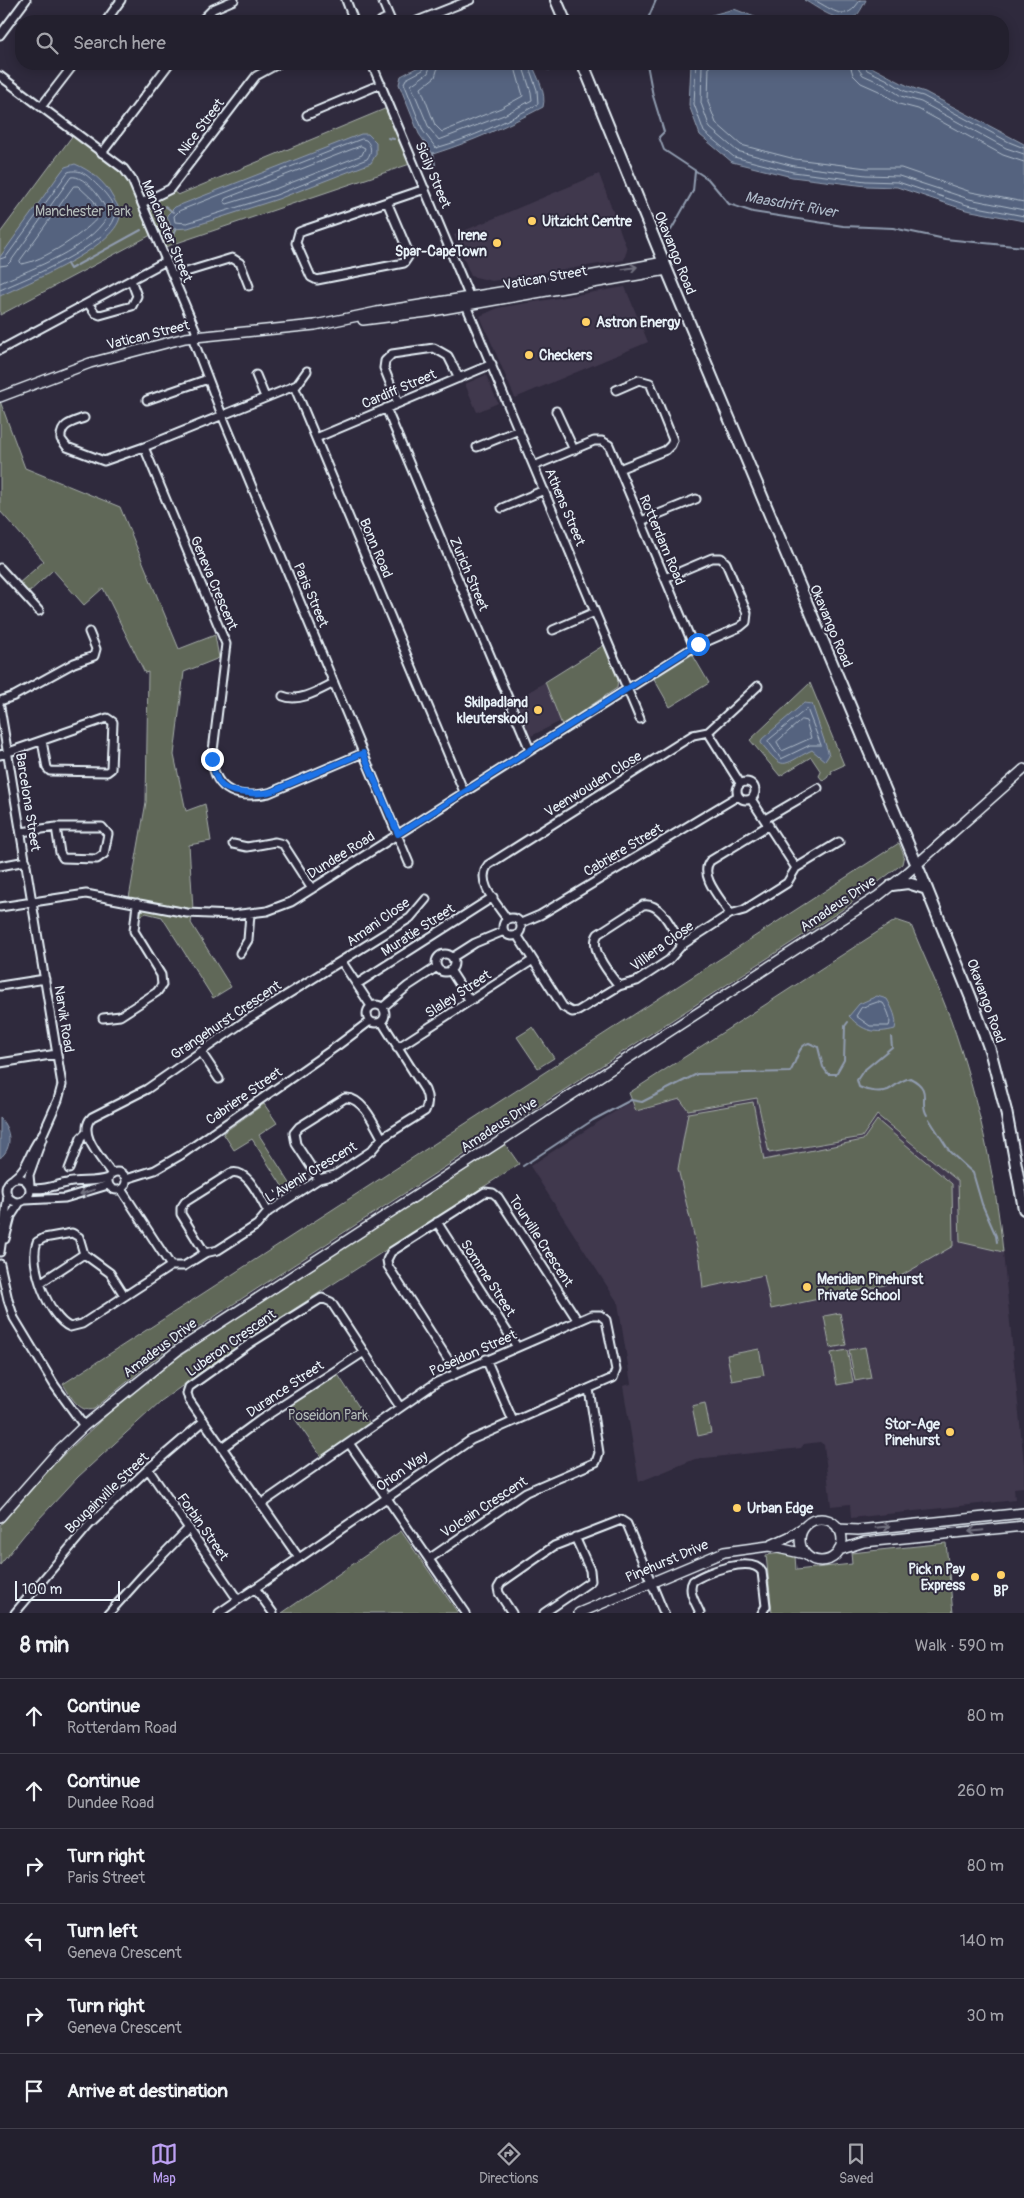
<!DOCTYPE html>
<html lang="en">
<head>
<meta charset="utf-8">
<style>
  body { margin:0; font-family:Pangolin,sans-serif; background:#2f2d3a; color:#f1f3f6 }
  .scale { position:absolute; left:15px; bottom:12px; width:105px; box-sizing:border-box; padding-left:5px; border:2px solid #e8f1f8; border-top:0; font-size:14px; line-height:18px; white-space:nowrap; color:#e8f1f8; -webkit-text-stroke:4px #2f2a3d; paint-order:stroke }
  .stop { position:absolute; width:15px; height:15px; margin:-11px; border:4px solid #1a73e8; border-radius:50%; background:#fff }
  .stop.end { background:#1a73e8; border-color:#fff; box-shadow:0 1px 5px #0008 }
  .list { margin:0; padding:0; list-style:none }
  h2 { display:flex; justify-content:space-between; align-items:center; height:65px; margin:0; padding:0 20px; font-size:21px }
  h2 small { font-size:16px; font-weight:400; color:#a3a3aa }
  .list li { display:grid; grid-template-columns:32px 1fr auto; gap:15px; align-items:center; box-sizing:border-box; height:75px; padding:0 20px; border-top:1px solid #403e4a }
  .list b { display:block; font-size:19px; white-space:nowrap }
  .list p { margin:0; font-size:16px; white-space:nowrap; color:#a3a3aa }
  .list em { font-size:16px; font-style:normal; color:#a3a3aa }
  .icon { flex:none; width:28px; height:28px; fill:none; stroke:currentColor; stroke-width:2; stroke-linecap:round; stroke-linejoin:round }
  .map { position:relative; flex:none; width:1024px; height:1613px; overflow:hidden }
  .search { position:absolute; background:#23202e; box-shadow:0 2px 12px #0003; left:15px; right:15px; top:15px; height:55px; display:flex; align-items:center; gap:12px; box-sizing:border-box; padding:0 18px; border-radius:20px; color:#a3a3aa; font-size:19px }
  .sheet { height:515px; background:#23202e }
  nav { display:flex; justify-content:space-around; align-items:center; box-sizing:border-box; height:70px; border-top:1px solid #403e4a; background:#23202e; font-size:14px; color:#a3a3aa }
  nav a { display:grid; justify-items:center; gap:2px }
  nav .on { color:#bca0f2 }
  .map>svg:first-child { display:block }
  .built { fill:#40384d }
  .green { fill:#616759; stroke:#a4aca8 }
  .water { fill:#55647f; stroke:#909caf }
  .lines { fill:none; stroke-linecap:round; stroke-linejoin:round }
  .shore { stroke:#adb9c8; stroke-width:1 }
  .stream { stroke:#909caf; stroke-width:2 }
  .minor-casing { stroke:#e8f1f8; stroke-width:11 }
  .tertiary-casing { stroke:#e8f1f8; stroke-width:12 }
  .secondary-casing { stroke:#e8f1f8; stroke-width:14 }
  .minor { stroke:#2f2a3d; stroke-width:7 }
  .tertiary { stroke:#2f2a3d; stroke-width:9 }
  .secondary { stroke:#2f2a3d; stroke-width:10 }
  .oneway { stroke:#70707e }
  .route { stroke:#1a73e8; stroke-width:6 }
  .poi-dot { fill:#ffd166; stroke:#2f2a3d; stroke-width:2 }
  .labels { text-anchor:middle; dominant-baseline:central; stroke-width:4; stroke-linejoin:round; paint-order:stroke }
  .street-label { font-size:14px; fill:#e8f1f8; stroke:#2f2a3d }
  .park-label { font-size:14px; fill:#b2bab8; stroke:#2f2a3d }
  .poi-label { font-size:14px; font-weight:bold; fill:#e8f1f8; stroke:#2f2a3d; text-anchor:start }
  .water-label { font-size:15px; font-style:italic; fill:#adb9c8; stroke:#2f2a3d }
</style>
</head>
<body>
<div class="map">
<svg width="1024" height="1613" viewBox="0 0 1024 1613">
  <rect width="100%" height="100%" fill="#2f2a3d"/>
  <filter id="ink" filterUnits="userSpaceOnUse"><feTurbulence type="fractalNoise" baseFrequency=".02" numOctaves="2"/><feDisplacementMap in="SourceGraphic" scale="10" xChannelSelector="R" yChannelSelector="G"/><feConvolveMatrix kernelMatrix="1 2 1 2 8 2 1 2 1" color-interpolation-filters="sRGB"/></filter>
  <g filter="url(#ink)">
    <path class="built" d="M599 174 627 249 624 260 492 281 471 276 454 235Z
      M625 287 648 342 515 398 480 316 498 308Z
      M486 375 498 403 477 412 465 384Z
      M545 682 561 721 531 736 516 700Z
      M757 1097 769 1153 862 1137 877 1115 958 1181 960 1242 1003 1252 1024 1464V1487L1014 1488 1015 1500 851 1518 850 1504 831 1506 824 1445 820 1442 804 1444 801 1448 695 1459 639 1482 623 1386 631 1384 618 1303 530 1166 625 1105 633 1103 636 1111 680 1099 688 1110Z"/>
    <path class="green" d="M387 108 410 164 165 247 150 211C151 199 164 197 173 191L178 195Z
      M73 135 126 177 151 235 0 315V233Z
      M0 401 25 468 120 507 179 649 215 635 219 658 184 672 174 755 186 811 205 804 211 841 189 845 193 909 129 898 146 802 148 672 145 673 103 588 84 605 53 570 27 594 18 584 44 561 0 511Z
      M604 645 618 678 617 688 562 725 545 682Z
      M691 652 709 683 670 707 653 677Z
      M810 683 844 765 831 771 832 773 828 775V777L823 781 819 776 821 772 811 757 780 776 750 740Z
      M899 843 904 855 902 864 842 910 232 1305 170 1347 94 1409C79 1414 70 1395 63 1384Z
      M146 909 192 917 191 923 231 987 213 998 162 917 146 913 138 917 141 911Z
      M896 920 911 925C924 957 939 988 951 1020 976 1090 996 1178 1003 1252L960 1242 958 1181 877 1115 862 1137 769 1153 757 1098 688 1110 680 1099 636 1111 629 1093Z
      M533 1027 554 1058 538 1068 517 1037Z
      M753 1102 764 1160 863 1140 877 1120 952 1184 953 1246 885 1285 771 1309 764 1275 703 1288 700 1260 678 1169 688 1113Z
      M264 1104 277 1123 259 1135 293 1188 286 1192 252 1139 234 1150 223 1133Z
      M505 1144 519 1164 251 1337 161 1401 78 1477 25 1534 0 1565V1525L59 1459 122 1401 170 1363 237 1317Z
      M840 1313 846 1345 830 1348 824 1316Z
      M865 1347 871 1378 855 1381 849 1350Z
      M759 1349 764 1375 732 1381 727 1355Z
      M847 1350 853 1382 837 1385 831 1353Z
      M337 1373 370 1424 322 1458 286 1406Z
      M705 1403 711 1433 698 1436 692 1406Z
      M401 1531 458 1613H282Z
      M946 1543 953 1613H772L766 1555 783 1553 795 1556 796 1570 852 1564 851 1553Z"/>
    <path class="water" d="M804 0H866C864 4 861 10 858 14 844 29 817 7 804 0Z
      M734 9 765 21H704L708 16Z
      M424 64H532C537 77 547 93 543 107 507 126 471 142 433 154L419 134 399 84 401 76Z
      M691 64H865C885 73 903 86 925 92L1024 144V221L966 210 897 187 866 186 792 177 732 162 700 135 689 105Z
      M361 134H368L376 142V154L371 163 278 199 188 228 172 229 167 215 175 207Z
      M75 164C90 170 105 182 112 196 116 203 121 209 120 217 114 248 27 283 0 296V257L61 172 65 167Z
      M804 703 812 704 829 755 825 761 812 750C780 766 785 772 761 743L762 739Z
      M877 996 887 999C892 1008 898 1019 895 1029 876 1034 863 1032 849 1016L859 1004Z
      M0 1118C11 1130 13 1148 0 1158Z"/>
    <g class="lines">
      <path class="shore" d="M814 0C834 10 846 24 860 0
        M425 64 423 70 406 79 404 83 423 131 436 148C471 138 506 122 538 104L537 90 528 64
        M431 64 428 73 411 85 429 128 439 140 504 115 532 100 531 92 522 64
        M439 64 435 77 421 88 435 125 442 132 501 108 523 96 514 64
        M696 64 694 104 704 132 734 157 793 172 866 181 898 182 967 205 1024 216
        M702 64 701 103 710 128 737 151 794 166 866 175 899 176 969 199 1024 210
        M709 64 708 102 716 123 741 145 795 159 867 168H901L971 192 1024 202
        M850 64 853 75 861 83 879 91 899 104 918 109 1003 155 1024 162
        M858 64 859 70 863 75 883 84 901 96 921 102 1006 148 1024 154
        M864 64 867 70 886 79 905 91 923 96 1009 142 1024 148
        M362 139 366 140C372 146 372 152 367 159L276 195 187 223 175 222 174 216 179 211Z
        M361 146 365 148 362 155 275 189 227 204 224 202 225 199Z
        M74 186H78L94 201 100 215C87 232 42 262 21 264L20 261Z
        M0 259 6 257 68 172C81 168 88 176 97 185 104 191 118 207 115 217 106 247 27 278 0 290
        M0 266 7 265 11 261 71 177C85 174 106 203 108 216 87 250 35 267 0 283
        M807 709 821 745H810L781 759 768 741Z
        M802 720 806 721 811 738 782 751 777 742Z
        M878 1002 883 1003C887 1009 892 1019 889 1026H870L856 1016 861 1008Z"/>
      <path class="stream" d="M647 21 656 0
        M647 64 653 96 664 132 659 137 664 150 708 179 729 204 753 212 843 226 893 228 945 239 1024 247
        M546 69 554 70
        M388 138 394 139
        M433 153 435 165
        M165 206 173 212
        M670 232 693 191 695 171
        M173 235 176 228
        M67 264 70 269 141 230
        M891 1037 892 1047 863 1071 857 1080 859 1087C867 1091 879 1093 888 1090 895 1087 898 1081 910 1078 934 1090 918 1101 927 1115
        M929 1119 950 1152 973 1173 982 1204 996 1236 997 1242
        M523 1166 593 1120 631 1100 642 1102 697 1074 790 1072C797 1062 797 1046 809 1043L818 1047 823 1067 828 1074H836L844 1060 845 1026 848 1022"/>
      <defs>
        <path id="minor" d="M346 0 354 21
          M382 0 391 21
          M106 21 121 0
          M201 21 213 9 234 0
          M381 21 389 17
          M417 21 470 0
          M0 35 26 0
          M372 64 468 293V310L640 719
          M0 76 124 169 132 180 196 331 194 342 222 415 409 863
          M41 107 74 64
          M307 115 381 84
          M102 153 169 64
          M387 202 408 251V257L404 263 317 280 311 277 296 243 299 232 304 230 425 189
          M142 203 170 189 256 76 278 64
          M173 276 232 258 240 263 249 286
          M88 303 95 313 100 315 132 306 137 296 131 280
          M0 350 166 261
          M307 371 297 385 144 447 226 644 212 759C215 793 240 799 269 793L363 753
          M256 375 265 397
          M294 386 464 792
          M616 390 639 380 650 383 673 440 671 445 666 450 619 469
          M147 400 208 379
          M398 403 384 368 385 361 392 354 434 348 448 356 459 378
          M386 408 530 750
          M556 411 574 450
          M84 418C73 422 60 424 61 439L67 447 104 461 144 447
          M316 438 492 364
          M477 447 519 430
          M534 466 594 441H602L609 445 694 647
          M502 508 544 490
          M641 521 696 499
          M0 568 39 611
          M553 630 595 612
          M283 696C299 703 320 690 334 683
          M0 701 14 696 74 663 94 656 96 649 89 632
          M0 707 62 1085 58 1100 42 1136C30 1148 29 1168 14 1178
          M708 732 740 783
          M0 755 107 718 113 722 111 769 107 772 50 771 47 768 42 741
          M737 791a9 9 0 1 1 18 0a9 9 0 1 1-18 0Z
          M751 799 796 868
          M765 819 818 788
          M21 832 56 827H102L108 834 104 854 97 859 63 858 60 853 56 827
          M233 844 247 847 275 842 283 844 312 889
          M0 866 26 861
          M0 907 86 894 187 913 232 915 267 911 291 902 694 647 740 627 746 622 747 613 726 563 721 558H712L665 578
          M730 914C722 900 698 876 710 861L769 825
          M503 927a9 9 0 1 1 18 0a9 9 0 1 1-18 0Z
          M507 919C497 904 475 882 488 865L693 735 708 732 758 686
          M521 923 540 915 738 796
          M517 935 563 1007 572 1012 578 1011 619 986 637 981 669 960 682 945 730 914 744 910 787 883 796 868 839 842
          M240 953 248 940 250 914
          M436 963a9 9 0 1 1 18 0a9 9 0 1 1-18 0Z
          M453 957 475 943 504 931
          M342 962 371 1006
          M450 970 470 1001
          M357 984 493 897
          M0 986 45 979
          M619 986C610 974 588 949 598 934L643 905C662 901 673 932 682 945
          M367 1014a9 9 0 1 1 18 0a9 9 0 1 1-18 0Z
          M383 1007 408 986 437 967
          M103 1018 120 1016 157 992 162 985 161 975 134 931 137 903
          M397 1048 533 960
          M201 1052 219 1079
          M0 1063 57 1054
          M69 1169 81 1138 87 1132
          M108 1181a9 9 0 1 1 18 0a9 9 0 1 1-18 0Z
          M111 1173C102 1159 76 1133 92 1117L147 1089 248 1019 410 918 426 899
          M6 1190a12 12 0 1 1 24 0a12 12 0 1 1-24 0Z
          M126 1179 155 1170 181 1155 337 1046 370 1021
          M319 1179 296 1144 294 1133 299 1127 345 1098C362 1096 375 1125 382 1138
          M30 1185 29 1175 42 1139
          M31 1188C43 1191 55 1185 67 1183 81 1180 93 1183 108 1178
          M121 1189 171 1266H184L205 1253 218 1250 257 1225 268 1212 319 1179 335 1175 371 1151 382 1138 425 1111C429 1104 428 1097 425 1090L382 1022
          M26 1200 65 1198 108 1185
          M437 1222 517 1347
          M5 1239 11 1216 20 1202
          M0 1252 8 1196
          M205 1253 181 1214V1208L185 1202 231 1173C248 1168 260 1199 268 1212
          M0 1264 8 1300 14 1318 55 1386 84 1426
          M40 1283 84 1254
          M124 1295 110 1273 84 1254 79 1237 72 1233 44 1238 37 1242C28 1264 49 1318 70 1327L82 1324 171 1266
          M486 1359 513 1421
          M456 1372 388 1266 387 1260 391 1252 485 1192 493 1193 498 1197 578 1321
          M349 1443 466 1613
          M222 1448 260 1420 364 1352
          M148 1469 238 1600
          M299 1558 189 1400 187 1393 189 1387 252 1342 322 1298 331 1302 400 1407
          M429 1559 526 1492 596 1462 599 1453 589 1389
          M255 1588 273 1613
          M15 1613 89 1525 148 1469 204 1421
          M109 1613 144 1574 189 1528
          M219 1613 471 1440 613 1378 616 1370 606 1320 600 1315H592L437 1382 261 1504
          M512 1613 499 1593 498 1588 501 1583 554 1546 621 1520 627 1524 664 1613
          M544 1613 591 1581 590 1570 575 1537
          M700 1613C696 1603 687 1591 693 1581 706 1572 752 1555 762 1572L766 1606 762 1613"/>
        <path id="tertiary" d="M363 320 427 312 667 270
          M0 397 90 363 185 338 315 325 377 312 513 290 664 262
          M0 1517 60 1449 84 1426 178 1350 878 896 906 874 1024 769
          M800 1540a21 21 0 1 1 42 0a21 21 0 1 1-42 0Z
          M838 1529 858 1530 1024 1513
          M769 1546 791 1536 804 1527
          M839 1550 864 1542 1024 1526
          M579 1613 724 1552 769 1546 805 1554"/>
        <path id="secondary" d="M556 0 565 21
          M583 64 667 270 924 882 971 998 990 1050 1006 1111 1024 1209
          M892 885 908 883 927 889"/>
      </defs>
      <use href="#minor" class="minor-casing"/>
      <use href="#tertiary" class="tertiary-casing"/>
      <use href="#secondary" class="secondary-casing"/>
      <use href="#minor" class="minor"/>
      <use href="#tertiary" class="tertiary"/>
      <use href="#secondary" class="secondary"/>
    </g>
    <defs><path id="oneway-shaft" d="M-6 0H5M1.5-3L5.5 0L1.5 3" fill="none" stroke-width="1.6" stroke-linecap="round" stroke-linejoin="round" transform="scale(1.25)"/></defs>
    <g class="oneway">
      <use href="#oneway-shaft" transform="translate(630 268) rotate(-10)"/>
      <use href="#oneway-shaft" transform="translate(87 1192) rotate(162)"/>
      <use href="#oneway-shaft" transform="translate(883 1527) rotate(-6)"/>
      <use href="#oneway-shaft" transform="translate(976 1531) rotate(174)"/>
    </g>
  </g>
  <g class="lines" filter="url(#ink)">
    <path class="route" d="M212 759C215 786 224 792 249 793 257 794 265 794 273 791L363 753 398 834 698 644"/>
  </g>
  <g class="poi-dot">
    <circle cx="532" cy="221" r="5"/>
    <circle cx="497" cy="243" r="5"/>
    <circle cx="586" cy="322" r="5"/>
    <circle cx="529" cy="355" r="5"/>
    <circle cx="538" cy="710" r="5"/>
    <circle cx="807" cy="1287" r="5"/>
    <circle cx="950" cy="1432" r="5"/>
    <circle cx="737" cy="1508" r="5"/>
    <circle cx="1001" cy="1575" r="5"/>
    <circle cx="975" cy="1577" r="5"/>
  </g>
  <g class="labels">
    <g class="street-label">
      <text transform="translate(201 127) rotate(-53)">Nice Street</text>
      <text transform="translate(433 175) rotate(67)">Sicily Street</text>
      <text transform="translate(167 231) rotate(67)">Manchester Street</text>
      <text transform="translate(675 253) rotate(68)">Okavango Road</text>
      <text transform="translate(545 278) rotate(-10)">Vatican Street</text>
      <text transform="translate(148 335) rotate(-14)">Vatican Street</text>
      <text transform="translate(399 389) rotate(-23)">Cardiff Street</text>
      <text transform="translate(565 507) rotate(67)">Athens Street</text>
      <text transform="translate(662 540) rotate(67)">Rotterdam Road</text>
      <text transform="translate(376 548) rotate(67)">Bonn Road</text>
      <text transform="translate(469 574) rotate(67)">Zurich Street</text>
      <text transform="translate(214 583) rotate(67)">Geneva Crescent</text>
      <text transform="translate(311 595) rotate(67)">Paris Street</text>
      <text transform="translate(831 626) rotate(67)">Okavango Road</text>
      <text transform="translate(593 784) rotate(-32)">Veenwouden Close</text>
      <text transform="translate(28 802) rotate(81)">Barcelona Street</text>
      <text transform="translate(623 850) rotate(-31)">Cabriere Street</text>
      <text transform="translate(341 855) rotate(-32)">Dundee Road</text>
      <text transform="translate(838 904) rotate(-34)">Amadeus Drive</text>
      <text transform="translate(378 922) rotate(-35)">Amani Close</text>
      <text transform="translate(418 930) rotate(-33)">Muratie Street</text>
      <text transform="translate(662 946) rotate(-36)">Villiera Close</text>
      <text transform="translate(458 994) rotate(-33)">Slaley Street</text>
      <text transform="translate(986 1001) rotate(70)">Okavango Road</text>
      <text transform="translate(64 1019) rotate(81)">Narvik Road</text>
      <text transform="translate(226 1020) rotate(-34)">Grangehurst Crescent</text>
      <text transform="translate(244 1096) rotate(-35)">Cabriere Street</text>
      <text transform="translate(499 1125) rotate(-33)">Amadeus Drive</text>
      <text transform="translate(311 1172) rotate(-31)">L'Avenir Crescent</text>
      <text transform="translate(541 1241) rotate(57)">Tourville Crescent</text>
      <text transform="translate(488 1278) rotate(57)">Somme Street</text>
      <text transform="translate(231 1343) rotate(-35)">Luberon Crescent</text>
      <text transform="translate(160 1348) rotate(-37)">Amadeus Drive</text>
      <text transform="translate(473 1353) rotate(-24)">Poseidon Street</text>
      <text transform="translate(285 1389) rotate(-34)">Durance Street</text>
      <text transform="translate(402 1471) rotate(-35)">Orion Way</text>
      <text transform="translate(107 1493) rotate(-44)">Bougainville Street</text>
      <text transform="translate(484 1507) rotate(-33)">Volcain Crescent</text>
      <text transform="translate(203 1527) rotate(55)">Forbin Street</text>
      <text transform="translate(667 1561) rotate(-23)">Pinehurst Drive</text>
    </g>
    <g class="park-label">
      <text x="83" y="211">Manchester Park</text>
      <text x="328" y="1415">Poseidon Park</text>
    </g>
    <g class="poi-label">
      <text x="542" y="221">Uitzicht Centre</text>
      <text x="487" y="235" text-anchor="end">Irene<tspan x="487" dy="16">Spar-CapeTown</tspan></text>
      <text x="596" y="322">Astron Energy</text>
      <text x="539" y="355">Checkers</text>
      <text x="528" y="702" text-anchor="end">Skilpadland<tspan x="528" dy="16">kleuterskool</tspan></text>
      <text x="817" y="1279">Meridian Pinehurst<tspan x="817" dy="16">Private School</tspan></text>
      <text x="940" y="1424" text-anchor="end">Stor-Age<tspan x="940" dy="16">Pinehurst</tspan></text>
      <text x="747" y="1508">Urban Edge</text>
      <text x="965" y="1569" text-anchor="end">Pick n Pay<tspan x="965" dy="16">Express</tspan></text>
      <text x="1001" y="1591" text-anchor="middle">BP</text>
    </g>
    <g class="water-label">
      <text transform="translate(791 205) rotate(10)">Maasdrift River</text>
    </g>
  </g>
</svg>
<div class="scale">100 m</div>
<div class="stop" style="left:698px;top:644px"></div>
<div class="stop end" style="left:212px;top:759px"></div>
<div class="search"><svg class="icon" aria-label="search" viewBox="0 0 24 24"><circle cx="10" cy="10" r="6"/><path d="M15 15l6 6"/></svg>Search here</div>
</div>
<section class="sheet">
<h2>8 min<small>Walk · 590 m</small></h2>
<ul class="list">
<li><svg class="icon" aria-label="ahead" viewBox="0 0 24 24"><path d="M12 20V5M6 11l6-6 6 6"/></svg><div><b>Continue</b><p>Rotterdam Road</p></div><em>80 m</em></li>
<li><svg class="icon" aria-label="ahead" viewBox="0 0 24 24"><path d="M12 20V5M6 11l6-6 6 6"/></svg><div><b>Continue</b><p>Dundee Road</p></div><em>260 m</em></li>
<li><svg class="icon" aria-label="right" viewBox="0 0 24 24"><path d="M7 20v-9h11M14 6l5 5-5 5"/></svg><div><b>Turn right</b><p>Paris Street</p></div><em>80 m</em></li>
<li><svg class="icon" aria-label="left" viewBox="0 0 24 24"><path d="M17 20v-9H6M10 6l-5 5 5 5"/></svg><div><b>Turn left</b><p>Geneva Crescent</p></div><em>140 m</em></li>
<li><svg class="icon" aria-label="right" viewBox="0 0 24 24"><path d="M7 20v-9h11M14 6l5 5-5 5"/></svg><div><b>Turn right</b><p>Geneva Crescent</p></div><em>30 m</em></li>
<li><svg class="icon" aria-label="arrive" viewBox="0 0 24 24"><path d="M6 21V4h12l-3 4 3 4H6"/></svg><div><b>Arrive at destination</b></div></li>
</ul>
</section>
<nav>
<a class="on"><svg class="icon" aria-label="map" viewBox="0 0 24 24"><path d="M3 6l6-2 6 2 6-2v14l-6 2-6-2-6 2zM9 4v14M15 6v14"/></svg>Map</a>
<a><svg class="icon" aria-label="directions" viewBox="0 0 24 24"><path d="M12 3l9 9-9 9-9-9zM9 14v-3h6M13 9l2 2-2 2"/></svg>Directions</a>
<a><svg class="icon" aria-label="saved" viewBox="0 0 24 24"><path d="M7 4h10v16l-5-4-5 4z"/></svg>Saved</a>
</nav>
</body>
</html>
